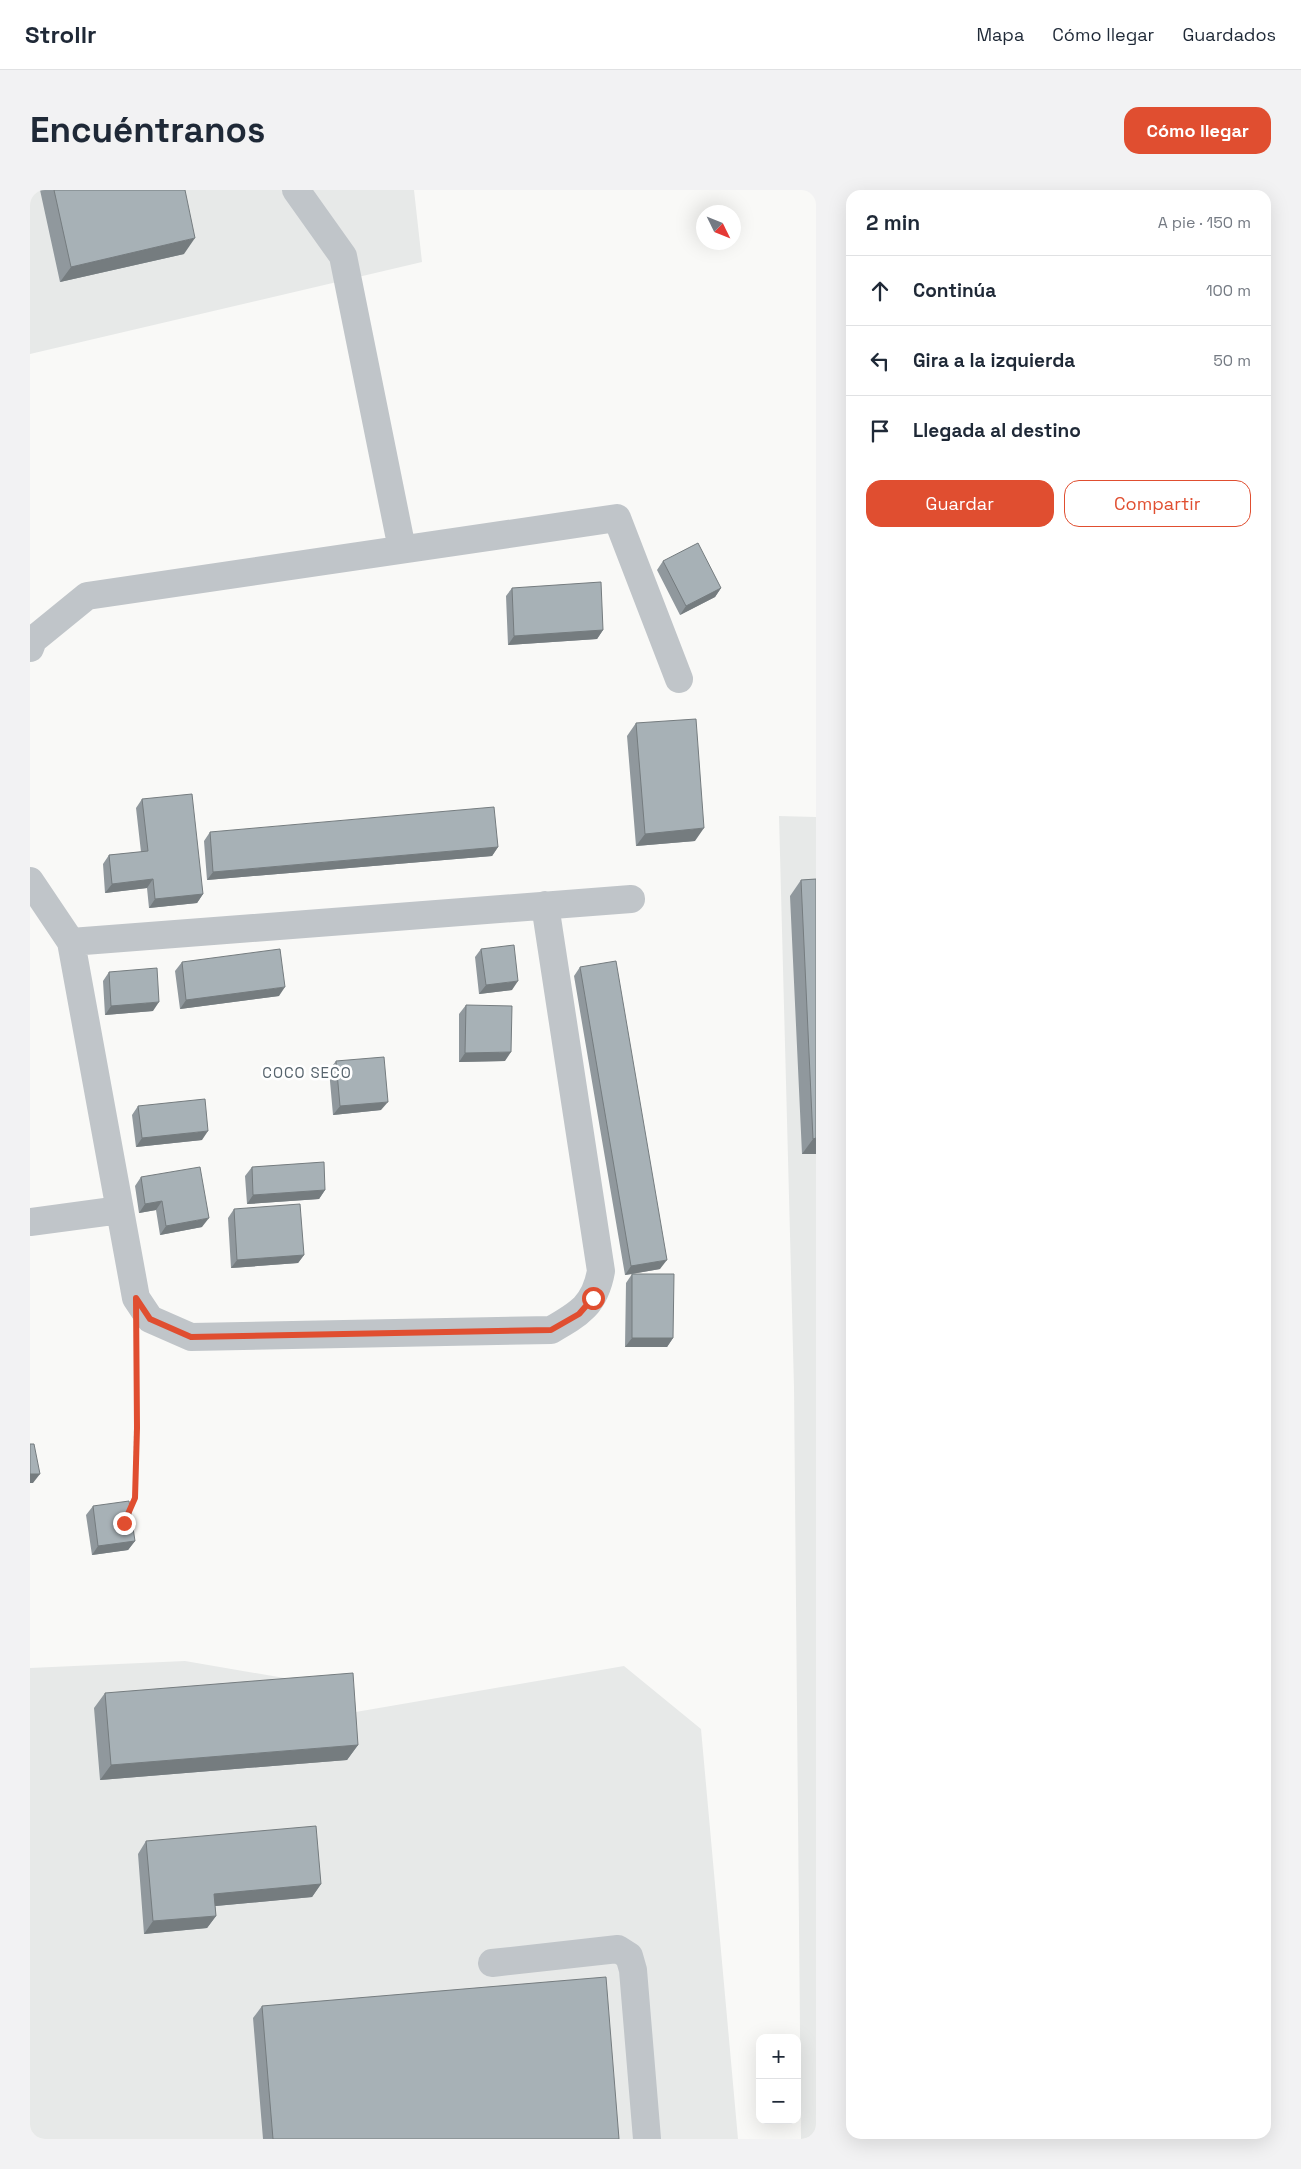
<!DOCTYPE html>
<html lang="es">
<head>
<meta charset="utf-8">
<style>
  body { margin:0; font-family:"Space Grotesk",sans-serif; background:#f2f2f3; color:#1f2937 }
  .controls { position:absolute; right:15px; bottom:15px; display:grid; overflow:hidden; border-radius:10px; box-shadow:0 5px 20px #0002 }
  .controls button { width:45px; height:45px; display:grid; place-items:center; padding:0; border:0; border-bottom:1px solid #e0e1e3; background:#fff; color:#1f2937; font:25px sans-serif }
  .compass { position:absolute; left:666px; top:15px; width:45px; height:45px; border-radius:50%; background:#fff; box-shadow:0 5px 20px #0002; rotate:133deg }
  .stop { position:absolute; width:15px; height:15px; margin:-11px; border:4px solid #e04e30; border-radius:50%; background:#fff }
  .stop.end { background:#e04e30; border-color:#fff; box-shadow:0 1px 5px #0008 }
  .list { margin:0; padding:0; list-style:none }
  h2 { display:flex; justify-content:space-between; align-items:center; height:65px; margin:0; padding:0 20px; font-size:21px }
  h2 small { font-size:16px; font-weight:400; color:#747a83 }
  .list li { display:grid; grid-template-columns:32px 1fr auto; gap:15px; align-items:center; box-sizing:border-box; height:70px; padding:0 20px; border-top:1px solid #e0e1e3 }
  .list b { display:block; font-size:19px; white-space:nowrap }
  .list em { font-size:16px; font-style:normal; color:#747a83 }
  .actions { display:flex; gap:10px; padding:15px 20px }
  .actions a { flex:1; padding:11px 0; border:1px solid #e04e30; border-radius:15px; text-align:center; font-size:18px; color:#e04e30 }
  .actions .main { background:#e04e30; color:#fff }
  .icon { flex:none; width:28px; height:28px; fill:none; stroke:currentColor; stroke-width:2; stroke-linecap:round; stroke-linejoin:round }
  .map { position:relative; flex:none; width:786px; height:1949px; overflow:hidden; border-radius:15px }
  header { display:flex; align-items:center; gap:30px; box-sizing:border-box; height:70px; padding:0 25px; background:#fff; border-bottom:1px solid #e0e1e3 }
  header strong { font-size:24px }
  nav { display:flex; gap:28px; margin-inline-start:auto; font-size:18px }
  .intro { display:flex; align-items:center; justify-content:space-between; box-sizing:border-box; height:120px; padding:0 30px }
  h1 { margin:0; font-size:35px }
  .button { padding:12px 22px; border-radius:15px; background:#e04e30; color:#fff; font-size:18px; font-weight:700 }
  main { display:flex; gap:30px; padding:0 30px }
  aside { flex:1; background:#fff; border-radius:15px; box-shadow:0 5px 20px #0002 }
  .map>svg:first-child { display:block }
  .built { fill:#e7e9e8 }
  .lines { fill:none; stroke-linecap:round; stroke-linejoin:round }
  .path { stroke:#bbbec1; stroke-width:3; stroke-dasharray:2.5 2.5; stroke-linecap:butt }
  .minor { stroke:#c0c5c9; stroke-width:28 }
  .wall { fill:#90989d }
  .shaded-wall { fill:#757c7f }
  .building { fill:#a7b1b6; stroke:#757c7f }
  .route { stroke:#e04e30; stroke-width:6 }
  .labels { text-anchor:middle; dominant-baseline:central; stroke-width:5; stroke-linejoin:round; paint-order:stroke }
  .neighbourhood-label { font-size:15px; letter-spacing:1px; fill:#57646d; stroke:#fff }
</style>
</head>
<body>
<header>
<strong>Strollr</strong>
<nav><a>Mapa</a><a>Cómo llegar</a><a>Guardados</a></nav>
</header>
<div class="intro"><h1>Encuéntranos</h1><a class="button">Cómo llegar</a></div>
<main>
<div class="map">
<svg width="786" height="1949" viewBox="0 0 786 1949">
  <rect width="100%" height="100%" fill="#f9f9f7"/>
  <path class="built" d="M0 0H384L392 72 0 164Z
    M749 626 786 627V1949H771L764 1197Z
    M155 1471 312 1498 314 1524 594 1476 671 1539 708 1949H0V1478Z"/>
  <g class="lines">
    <path class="path" d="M99 1322 105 1308 106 1157"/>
    <path class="minor" d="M266 0 313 66 372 359
      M0 458 3 450 57 406 587 328 649 489
      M0 691 41 752 106 1108 120 1129 161 1147 521 1140C549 1124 565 1115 571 1081L515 715
      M41 752 601 709
      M0 1032 90 1020
      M462 1773 588 1759 599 1766 603 1780 617 1949"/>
  </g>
  <path class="wall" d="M10 0H155L154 64 30 92Z
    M633 371 691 398 685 407 650 425 627 380Z
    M482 398 573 440 567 449 478 455 476 406Z
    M606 533 665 651 606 656 597 546Z
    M112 609 173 704 167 713 119 718 117 698 75 703 73 674 79 665 111 662 106 618Z
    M180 642 468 657 462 666 177 690 174 651Z
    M786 689V964H772L760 706 771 690Z
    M451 759 482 800 449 804 445 767Z
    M152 772 249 806 150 819 145 781Z
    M550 777 630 1079 602 1084 643 1148 637 1157H595L596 1093 602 1084 595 1085 544 786Z
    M79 782 123 821 75 825 73 791Z
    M436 815 475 871 429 872V824Z
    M306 871 351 920 303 925 299 880Z
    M108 916 172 950 106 957 102 925Z
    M222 977 295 1000 289 1009 217 1014 215 986Z
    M111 987 172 1037 130 1045 126 1020 109 1023 105 996Z
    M204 1019 274 1065 268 1073 201 1078 198 1028Z
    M63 1316 105 1351 98 1360 62 1365 56 1325Z
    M75 1503 328 1555 317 1570 70 1590 64 1518Z
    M116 1651 291 1694 282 1707 185 1716 186 1726 177 1738 114 1744 108 1664Z
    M232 1816 589 1949H233L223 1828Z"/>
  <path class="shaded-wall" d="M165 48 154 64 30 92 41 77Z
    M691 398 685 407 650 425 656 416Z
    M573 440 567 449 478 455 484 446Z
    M674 638 665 651 606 656 615 644Z
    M468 657 462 666 177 690 183 682Z
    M123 689 117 698 75 703 82 694Z
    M173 704 167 713 119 718 125 709Z
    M488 791 482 800 449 804 456 795Z
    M255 797 249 806 150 819 156 810Z
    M129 812 123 821 75 825 81 816Z
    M481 862 475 871 429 872 435 863Z
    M358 912 351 920 303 925 310 916Z
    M178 941 172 950 106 957 112 948Z
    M786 948V964H772L783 949Z
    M295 1000 289 1009 217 1014 223 1005Z
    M132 1011 126 1020 109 1023 115 1014Z
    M179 1028 172 1037 130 1045 136 1036Z
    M274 1065 268 1073 201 1078 207 1070Z
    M637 1070 630 1079 595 1085 601 1076Z
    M602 1148H643L637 1157H595Z
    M0 1284H10L3 1293H0Z
    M105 1351 98 1360 62 1365 68 1356Z
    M328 1555 317 1570 70 1590 81 1575Z
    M291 1694 282 1707 175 1717 184 1704Z
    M186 1726 177 1738 114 1744 123 1731Z"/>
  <path class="building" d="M24 0H155L165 48 41 77Z
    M668 353 691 398 656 416 633 371Z
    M571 392 573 440 484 446 482 398Z
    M666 529 674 638 615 644 606 533Z
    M162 604 173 704 125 709 123 689 82 694 79 665 118 661 112 609Z
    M464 617 468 657 183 682 180 642Z
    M786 689V948L783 949 771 690Z
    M484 755 488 791 456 795 451 759Z
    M250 759 255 797 156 810 152 772Z
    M586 771 637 1070 601 1076 550 777Z
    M127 778 129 812 81 816 79 782Z
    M436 815 482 816 481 862 435 863Z
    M354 867 358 912 310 916 306 871Z
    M175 909 178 941 112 948 108 916Z
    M294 972 295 1000 223 1005 222 977Z
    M170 977 179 1028 136 1036 132 1011 115 1014 111 987Z
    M270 1014 274 1065 207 1070 204 1019Z
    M602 1084H644L643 1148H602Z
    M0 1254H4L10 1284H0Z
    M99 1311 105 1351 68 1356 63 1316Z
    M323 1483 328 1555 81 1575 75 1503Z
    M286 1636 291 1694 184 1704 186 1726 123 1731 116 1651Z
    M576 1787 589 1949H243L232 1816Z"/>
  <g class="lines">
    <path class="route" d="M94 1333 105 1308 107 1238 106 1108 120 1129 161 1147 521 1140 549 1124 563 1108"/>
  </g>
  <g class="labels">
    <g class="neighbourhood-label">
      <text x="277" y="882">COCO SECO</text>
    </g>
  </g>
</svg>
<div class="controls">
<button>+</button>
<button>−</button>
</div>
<svg class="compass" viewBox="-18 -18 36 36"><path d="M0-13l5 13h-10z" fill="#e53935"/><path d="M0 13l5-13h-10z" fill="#747a83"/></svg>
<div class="stop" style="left:563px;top:1108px"></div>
<div class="stop end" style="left:94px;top:1333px"></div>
</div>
<aside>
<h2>2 min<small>A pie · 150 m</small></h2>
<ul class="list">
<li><svg class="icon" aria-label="ahead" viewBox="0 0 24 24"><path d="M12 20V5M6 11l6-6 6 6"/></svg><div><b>Continúa</b></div><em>100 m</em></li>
<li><svg class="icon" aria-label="left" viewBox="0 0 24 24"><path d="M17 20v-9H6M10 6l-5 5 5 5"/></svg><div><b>Gira a la izquierda</b></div><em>50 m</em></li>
<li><svg class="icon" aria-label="arrive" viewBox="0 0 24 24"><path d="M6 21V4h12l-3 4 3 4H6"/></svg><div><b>Llegada al destino</b></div></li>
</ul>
<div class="actions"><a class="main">Guardar</a><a>Compartir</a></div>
</aside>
</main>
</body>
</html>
